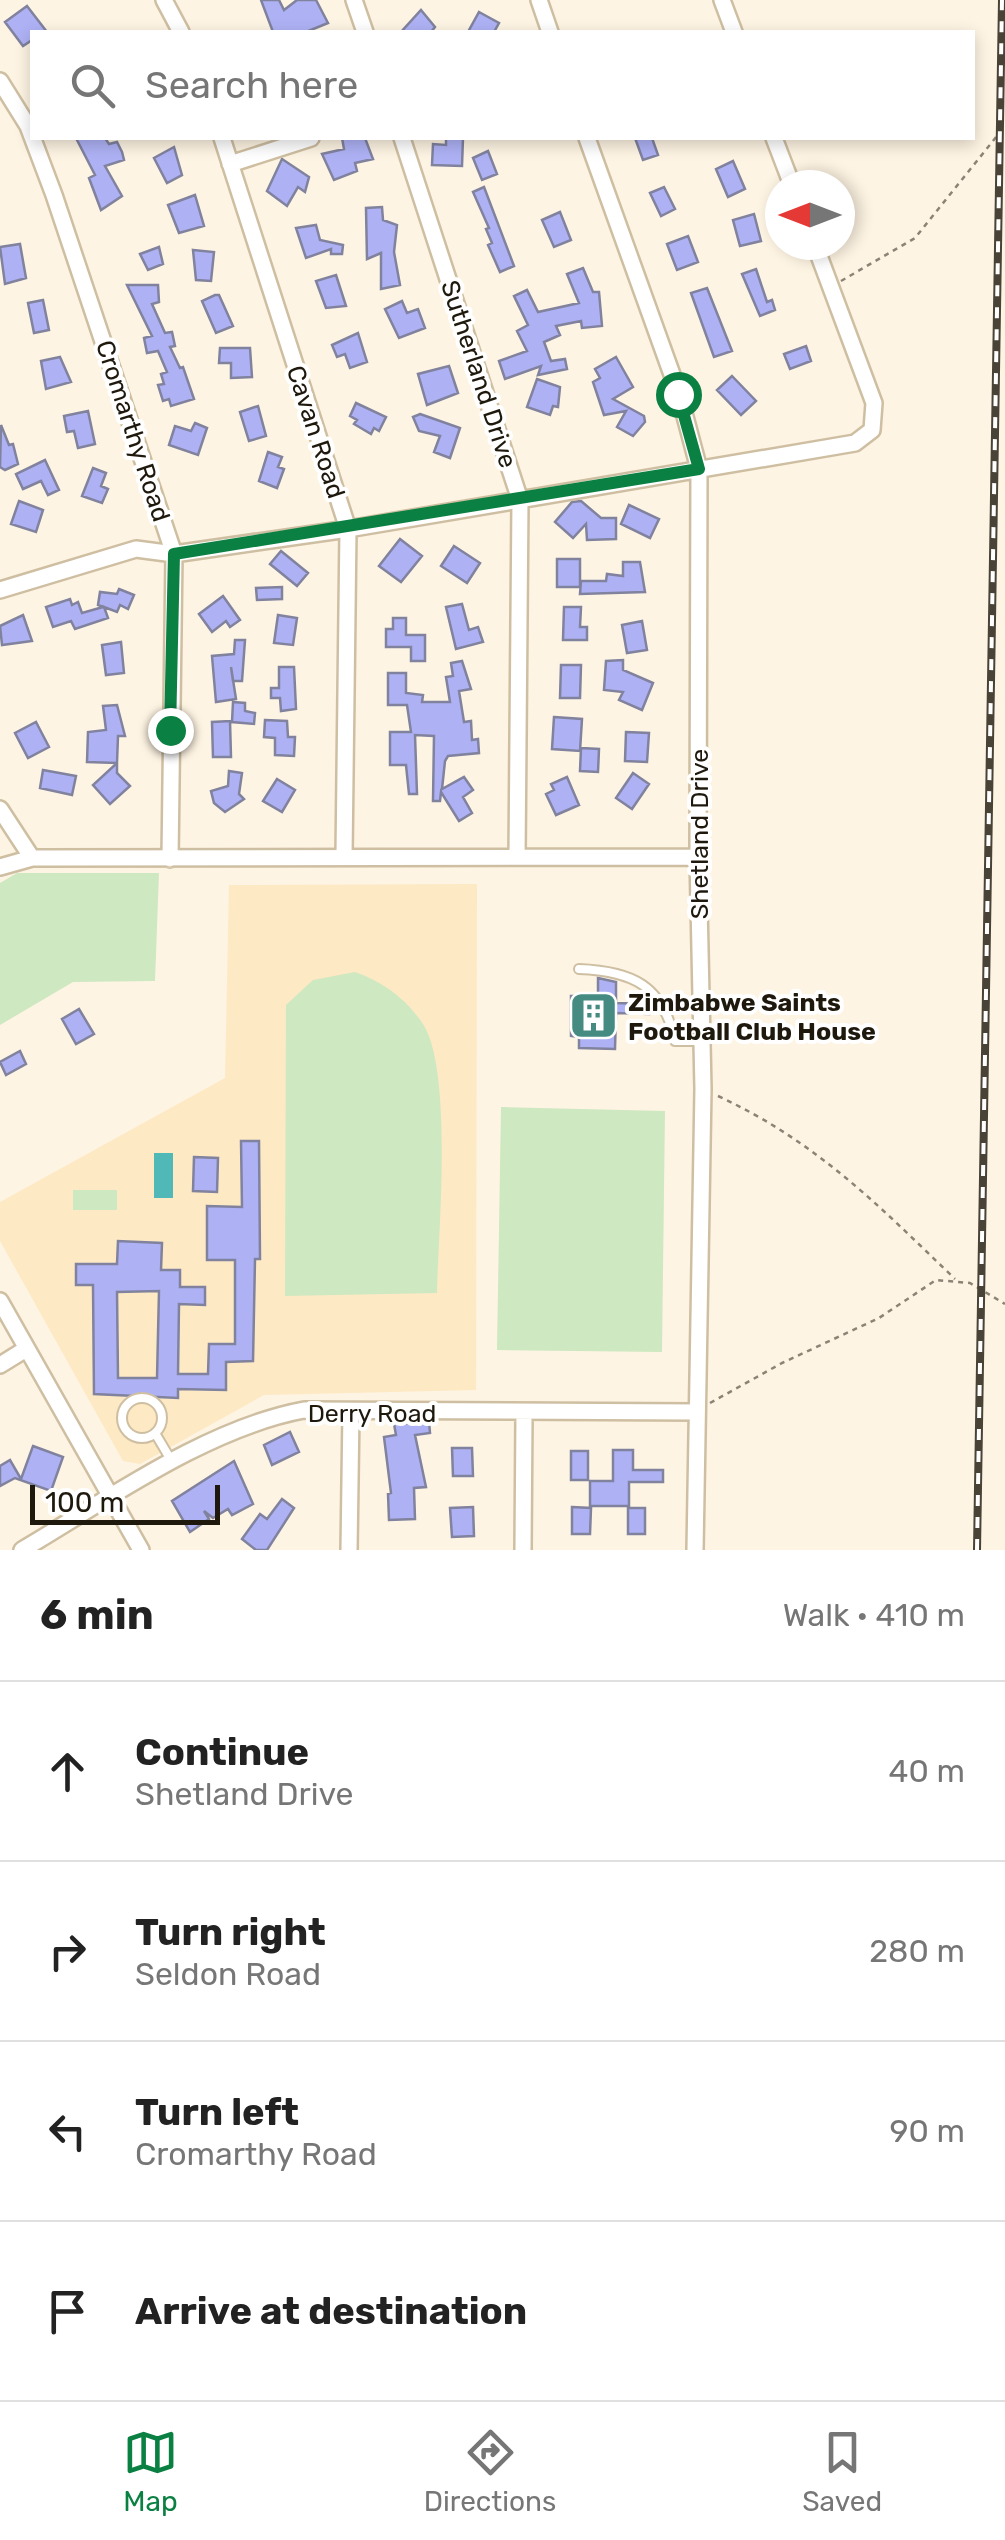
<!DOCTYPE html>
<html lang="en">
<head>
<meta charset="utf-8">
<style>
  body { margin:0; font-family:Rubik,sans-serif; background:#f6f6f6; color:#222 }
  .compass { position:absolute; left:765px; top:170px; width:90px; height:90px; border-radius:50%; background:#fff; box-shadow:0 5px 15px #0003; rotate:270deg }
  .scale { position:absolute; left:30px; bottom:25px; width:190px; box-sizing:border-box; padding-left:10px; border:5px solid #1e180d; border-top:0; font-size:28px; line-height:35px; white-space:nowrap; color:#1e180d; -webkit-text-stroke:8px #fff; paint-order:stroke }
  .stop { position:absolute; width:30px; height:30px; margin:-22px; border:8px solid #0b8043; border-radius:50%; background:#fff }
  .stop.end { background:#0b8043; border-color:#fff; box-shadow:0 2px 10px #0008 }
  .list { margin:0; padding:0; list-style:none }
  h2 { display:flex; justify-content:space-between; align-items:center; height:130px; margin:0; padding:0 40px; font-size:42px }
  h2 small { font-size:32px; font-weight:400; color:#767676 }
  .list li { display:grid; grid-template-columns:65px 1fr auto; gap:30px; align-items:center; box-sizing:border-box; height:180px; padding:0 40px; border-top:2px solid #e0e0e0 }
  .list b { display:block; font-size:38px; white-space:nowrap }
  .list p { margin:0; font-size:32px; white-space:nowrap; color:#767676 }
  .list em { font-size:32px; font-style:normal; color:#767676 }
  .icon { flex:none; width:55px; height:55px; fill:none; stroke:currentColor; stroke-width:2; stroke-linecap:round; stroke-linejoin:round }
  .map { position:relative; flex:none; width:1005px; height:1550px; overflow:hidden }
  .search { position:absolute; background:#fff; box-shadow:0 5px 15px #0003; left:30px; right:30px; top:30px; height:110px; display:flex; align-items:center; gap:25px; box-sizing:border-box; padding:0 35px; border-radius:0px; color:#767676; font-size:38px }
  .sheet { height:850px; background:#fff }
  nav { display:flex; justify-content:space-around; align-items:center; box-sizing:border-box; height:140px; border-top:2px solid #e0e0e0; background:#fff; font-size:28px; color:#767676 }
  nav a { display:grid; justify-items:center; gap:5px }
  nav .on { color:#0b8043 }
  .map>svg:first-child { display:block }
  .built { fill:#fde9c4 }
  .green { fill:#cee8c1 }
  .water { fill:#51b8b8 }
  .building { fill:#aeb2f5; stroke:#80829e; stroke-width:2.5; fill-rule:evenodd }
  .lines { fill:none; stroke-linecap:round; stroke-linejoin:round }
  .service-casing { stroke:#cfbfa2; stroke-width:12 }
  .minor-casing { stroke:#cfbfa2; stroke-width:20 }
  .path { stroke:#8b8375; stroke-width:2.5; stroke-dasharray:5 5; stroke-linecap:butt }
  .service { stroke:#fff; stroke-width:8 }
  .minor { stroke:#fff; stroke-width:15 }
  .rail-casing { stroke:#494236; stroke-width:8 }
  .rail { stroke:#fff; stroke-width:4; stroke-dasharray:11; stroke-linecap:butt }
  .route { stroke:#0b8043; stroke-width:12 }
  .labels { text-anchor:middle; dominant-baseline:central; stroke-width:8; stroke-linejoin:round; paint-order:stroke }
  .street-label { font-size:25px; fill:#1e180d; stroke:#fff }
  .poi-label { font-size:25px; font-weight:bold; fill:#1e180d; stroke:#fff; text-anchor:start }
</style>
</head>
<body>
<div class="map">
<svg width="1005" height="1550" viewBox="0 0 1005 1550">
  <rect width="100%" height="100%" fill="#fef4e3"/>
  <path class="built" d="M477 884 476 1390 264 1395 140 1464 123 1461 0 1241V1202L225 1078 229 885Z"/>
  <path class="green" d="M17 873H159L155 981 73 982 0 1025V883Z
    M355 972C381 981 404 997 421 1021 454 1065 438 1233 437 1293L285 1296 286 1005 313 980Z
    M501 1107 665 1111 662 1352 497 1350Z
    M73 1190H117V1210H73Z"/>
  <path class="water" d="M154 1153H173V1198H154Z"/>
  <path class="building" d="M261 0H279L284 10 297 0H316L328 23 306 32H273Z
    M27 6 47 32H32V40L23 46 5 22Z
    M421 10 435 27 431 32H401Z
    M479 12 499 23 494 32H468Z
    M76 138H105L109 144 117 142 122 152 124 160 105 166 122 196 101 210 89 178 95 175Z
    M342 138H365L373 159 355 163 357 171 334 180 322 154 344 149Z
    M446 138H463L462 166 432 165 433 144 446 145Z
    M635 138H652L658 155 643 160Z
    M174 147 182 175 167 183 154 158Z
    M488 151 497 174 482 180 473 158Z
    M282 159 309 177 305 192 298 187 287 206 267 191Z
    M733 161 745 189 728 197 716 169Z
    M484 187 514 266 500 272 488 245 492 243 486 229 489 228 473 192Z
    M664 187 675 209 661 216 650 193Z
    M195 195 204 226 179 233 168 205Z
    M382 207 383 220 397 225 394 252 400 285 381 289V253L367 259 366 208Z
    M560 212 571 240 554 247 542 220Z
    M754 214 761 241 740 246 733 220Z
    M316 225 320 240 343 245 342 254H331V249L306 258 296 228Z
    M688 236 698 262 677 270 667 244Z
    M20 244 26 278 5 284 0 247Z
    M159 247 163 264 148 270 140 254Z
    M193 250 214 252 211 281 196 280Z
    M583 268 593 292H599L602 326 582 328 581 321 556 326 560 335 544 342 551 361 565 359 567 369 538 375 541 366 505 379 499 361 527 351 517 331 528 325 514 296 527 290 538 312 579 303 567 274Z
    M756 269 767 302 772 300 775 310 760 316 742 274Z
    M336 275 346 306 326 308 316 281Z
    M127 285H158L159 302 152 304 165 333 172 332 175 346 170 347 180 368 183 367 194 399 171 406 169 399 163 401 158 385 164 384 161 374 167 372 158 351 147 353 144 338 152 336Z
    M707 288 732 351 714 357 691 293Z
    M215 295H219L233 326 216 333 202 301Z
    M43 300 49 330 34 333 28 303Z
    M402 301 407 313 418 309 425 328 399 338 385 309Z
    M358 333 367 362 350 368 345 354 337 357 332 345Z
    M806 346 811 361 790 369 784 354Z
    M220 348H250L252 377 231 378V363H219Z
    M60 357 71 382 46 389 41 361Z
    M616 357 633 387 613 399 644 416 645 422 633 436 617 427 626 411 604 415 593 382 600 378 595 369Z
    M449 366 458 393 427 405 418 374Z
    M732 376 756 401 741 415 717 390Z
    M537 379 560 387 558 407 553 406 550 415 527 407Z
    M356 403 386 417 379 431 374 428 371 434 354 424 357 420 350 416Z
    M258 406 266 436 249 441 240 412Z
    M88 411 95 444 78 448 74 431 67 432 64 416Z
    M420 414 460 428 450 458 434 452 440 436 419 431 413 417Z
    M195 423 207 428 198 455 169 445 175 426 191 431Z
    M1 425 9 445 13 444 18 464 5 470 0 467Z
    M268 452 282 457 278 467 284 469 277 488 259 481Z
    M45 460 59 490 48 495 41 481 23 489 16 474Z
    M93 468 106 473 101 486 108 489 102 503 82 496Z
    M19 501 43 510 36 532 11 524Z
    M581 501 601 518H616V539L587 540 586 524 573 538 555 522 572 502Z
    M629 505 659 519 650 538 621 524Z
    M400 539 422 556 401 582 379 566Z
    M454 546 480 563 467 583 441 566Z
    M281 551 308 573 297 586 270 564Z
    M557 559H580V587H557Z
    M623 562H640L645 592 580 594 581 581H606L607 574 623 576Z
    M282 587V599L257 600 256 588Z
    M119 589 134 595 128 609 120 605 117 612 104 607 108 618 75 629 71 621 53 627 46 607 70 599 72 605 78 602 82 613 103 607 98 605 100 592 117 594Z
    M223 596 240 620 230 627 226 621 212 632 199 614Z
    M462 604 469 630 478 627 483 642 456 649 446 607Z
    M564 607H581L580 627H587V640H563Z
    M23 615 32 641 2 645 0 626Z
    M278 615 297 618 293 645 274 643Z
    M393 618H406V635H425V661H411V647H386V629H393Z
    M642 621 647 650 627 653 622 625Z
    M235 640H245L242 681H233L231 667 236 699 216 702 212 656 234 654Z
    M121 642 124 673 106 675 102 645Z
    M623 660V670L653 683 642 710 619 700 623 692 604 690 606 661Z
    M462 661 471 689 459 691 464 722 471 721 472 740 478 739 479 753 448 756 445 761 442 789 464 777 473 790 463 797 472 813 459 821 441 792 440 801H433L434 736 415 735 417 794H409L406 765H390V732H411L407 705H388V673H406V693L423 695 422 702H450L446 677 453 676 451 663Z
    M561 665H581L580 698H560Z
    M279 667H294L296 709 281 711 280 698H271V688H279Z
    M233 702 245 703V711L255 713 254 724 232 722Z
    M117 705 125 736H118L117 763 87 762 88 732 106 730 103 706Z
    M554 717 582 719 580 751 552 749Z
    M265 720 287 721 288 737H295L294 756 275 755V738L264 737Z
    M230 721 231 757H213L212 722Z
    M36 722 49 747 28 758 15 733Z
    M626 732 649 733 647 762 625 761Z
    M581 748 599 749 598 772 580 771Z
    M117 763V773L130 786 110 804 93 785Z
    M43 770 76 776 72 795 40 788Z
    M229 771 242 773 239 794 244 799 225 812 214 803 211 791 228 786Z
    M633 773 649 784 632 809 616 798Z
    M567 777 579 805 556 815 546 794 554 790 551 784Z
    M277 779 295 790 282 812 263 801Z
    M598 978 616 982V1003L649 1004V1014L616 1013 615 1049 579 1048V1037L571 1036V996H598Z
    M79 1009 94 1034 76 1044 62 1019Z
    M20 1051 26 1064 6 1075 0 1062Z
    M241 1141H259L260 1259H255L253 1361 226 1362V1390L178 1389V1398L94 1394 93 1285H76V1264H117L118 1241 162 1243 161 1270H180V1287H205V1305L179 1304 178 1374H208L209 1344H235V1260H207V1206L242 1207ZM159 1291 157 1378H118L117 1292Z
    M194 1157 218 1158 217 1192 193 1191Z
    M429 1422 430 1433 415 1435 426 1487 414 1488 415 1519 389 1520 388 1494 391 1493 384 1437 396 1435 394 1424Z
    M290 1432 299 1452 272 1465 264 1445Z
    M33 1446 63 1457 51 1491 15 1478 0 1486V1466L10 1460 21 1479Z
    M452 1448H472L473 1476H453Z
    M613 1450H633V1470H663V1482H629V1506H590V1481H613Z
    M571 1451H588V1480H571Z
    M234 1461 253 1504 232 1515 228 1509 213 1518 204 1511 209 1519 190 1532 172 1501Z
    M282 1499 294 1508 267 1550H256L242 1539 260 1514 267 1519Z
    M473 1507 474 1536 452 1537 450 1508Z
    M572 1507 591 1508 590 1534H572Z
    M628 1508H645V1534H628Z"/>
  <g class="lines">
    <defs>
      <path id="service" d="M579 969C632 971 663 985 675 1041H702
        M122 1418a20 20 0 1 1 40 0a20 20 0 1 1-40 0Z
        M155 1433 171 1460"/>
      <path id="minor" d="M164 0 181 32
        M354 0 365 32
        M539 0 550 32
        M722 0 734 32
        M0 81 28 126 54 195 174 554 170 859
        M222 138 348 529 344 856
        M402 138 520 500 517 857
        M587 138 679 394 699 469 698 857 703 1089 695 1550
        M774 138 792 185
        M230 164 311 138
        M0 590 136 549 174 554 348 529 855 443 872 430 874 403 815 245
        M0 809 32 858
        M0 867 32 858 698 857
        M0 1301 141 1550
        M0 1365 26 1349
        M22 1550C107 1500 207 1428 304 1410L696 1412
        M349 1550 351 1412
        M523 1550 524 1414"/>
    </defs>
    <use href="#service" class="service-casing"/>
    <use href="#minor" class="minor-casing"/>
    <path class="path" d="M841 281 915 238 1005 126
      M718 1096C817 1142 878 1205 955 1279
      M710 1403 782 1363 879 1318 936 1280 970 1283 1005 1304"/>
    <use href="#service" class="service"/>
    <use href="#minor" class="minor"/>
    <defs>
      <path id="rail" d="M977 1550 1002 0"/>
    </defs>
    <use href="#rail" class="rail-casing"/>
    <use href="#rail" class="rail"/>
  </g>
  <g class="lines">
    <path class="route" d="M170 730 174 554 699 469 678 394"/>
  </g>
  <defs>
    <symbol id="building-square" viewBox="-11 -11 22 22"><rect x="-9" y="-9" width="18" height="18" rx="4" fill="#458b81" stroke="#fff"/><path d="M-4-6H4V6H1V3H-1V6H-4ZM-2.5-4.3h1.7v1.8h-1.7ZM.8-4.3h1.7v1.8H.8ZM-2.5-1h1.7V.8h-1.7ZM.8-1h1.7V.8H.8Z" fill="#fff"/></symbol>
  </defs>
  <g fill-rule="evenodd">
    <use href="#building-square" x="566" y="988" width="55" height="55"/>
  </g>
  <g class="labels">
    <g class="street-label">
      <text transform="translate(479 374) rotate(72)">Sutherland Drive</text>
      <text transform="translate(133 431) rotate(72)">Cromarthy Road</text>
      <text transform="translate(316 432) rotate(72)">Cavan Road</text>
      <text transform="translate(699 834) rotate(-90)">Shetland Drive</text>
      <text x="372" y="1413">Derry Road</text>
    </g>
    <g class="poi-label">
      <text x="628" y="1002">Zimbabwe Saints<tspan x="628" dy="29">Football Club House</tspan></text>
    </g>
  </g>
</svg>
<svg class="compass" viewBox="-18 -18 36 36"><path d="M0-13l5 13h-10z" fill="#e53935"/><path d="M0 13l5-13h-10z" fill="#767676"/></svg>
<div class="scale">100 m</div>
<div class="stop" style="left:678px;top:394px"></div>
<div class="stop end" style="left:170px;top:730px"></div>
<div class="search"><svg class="icon" aria-label="search" viewBox="0 0 24 24"><circle cx="10" cy="10" r="6"/><path d="M15 15l6 6"/></svg>Search here</div>
</div>
<section class="sheet">
<h2>6 min<small>Walk · 410 m</small></h2>
<ul class="list">
<li><svg class="icon" aria-label="ahead" viewBox="0 0 24 24"><path d="M12 20V5M6 11l6-6 6 6"/></svg><div><b>Continue</b><p>Shetland Drive</p></div><em>40 m</em></li>
<li><svg class="icon" aria-label="right" viewBox="0 0 24 24"><path d="M7 20v-9h11M14 6l5 5-5 5"/></svg><div><b>Turn right</b><p>Seldon Road</p></div><em>280 m</em></li>
<li><svg class="icon" aria-label="left" viewBox="0 0 24 24"><path d="M17 20v-9H6M10 6l-5 5 5 5"/></svg><div><b>Turn left</b><p>Cromarthy Road</p></div><em>90 m</em></li>
<li><svg class="icon" aria-label="arrive" viewBox="0 0 24 24"><path d="M6 21V4h12l-3 4 3 4H6"/></svg><div><b>Arrive at destination</b></div></li>
</ul>
</section>
<nav>
<a class="on"><svg class="icon" aria-label="map" viewBox="0 0 24 24"><path d="M3 6l6-2 6 2 6-2v14l-6 2-6-2-6 2zM9 4v14M15 6v14"/></svg>Map</a>
<a><svg class="icon" aria-label="directions" viewBox="0 0 24 24"><path d="M12 3l9 9-9 9-9-9zM9 14v-3h6M13 9l2 2-2 2"/></svg>Directions</a>
<a><svg class="icon" aria-label="saved" viewBox="0 0 24 24"><path d="M7 4h10v16l-5-4-5 4z"/></svg>Saved</a>
</nav>
</body>
</html>
